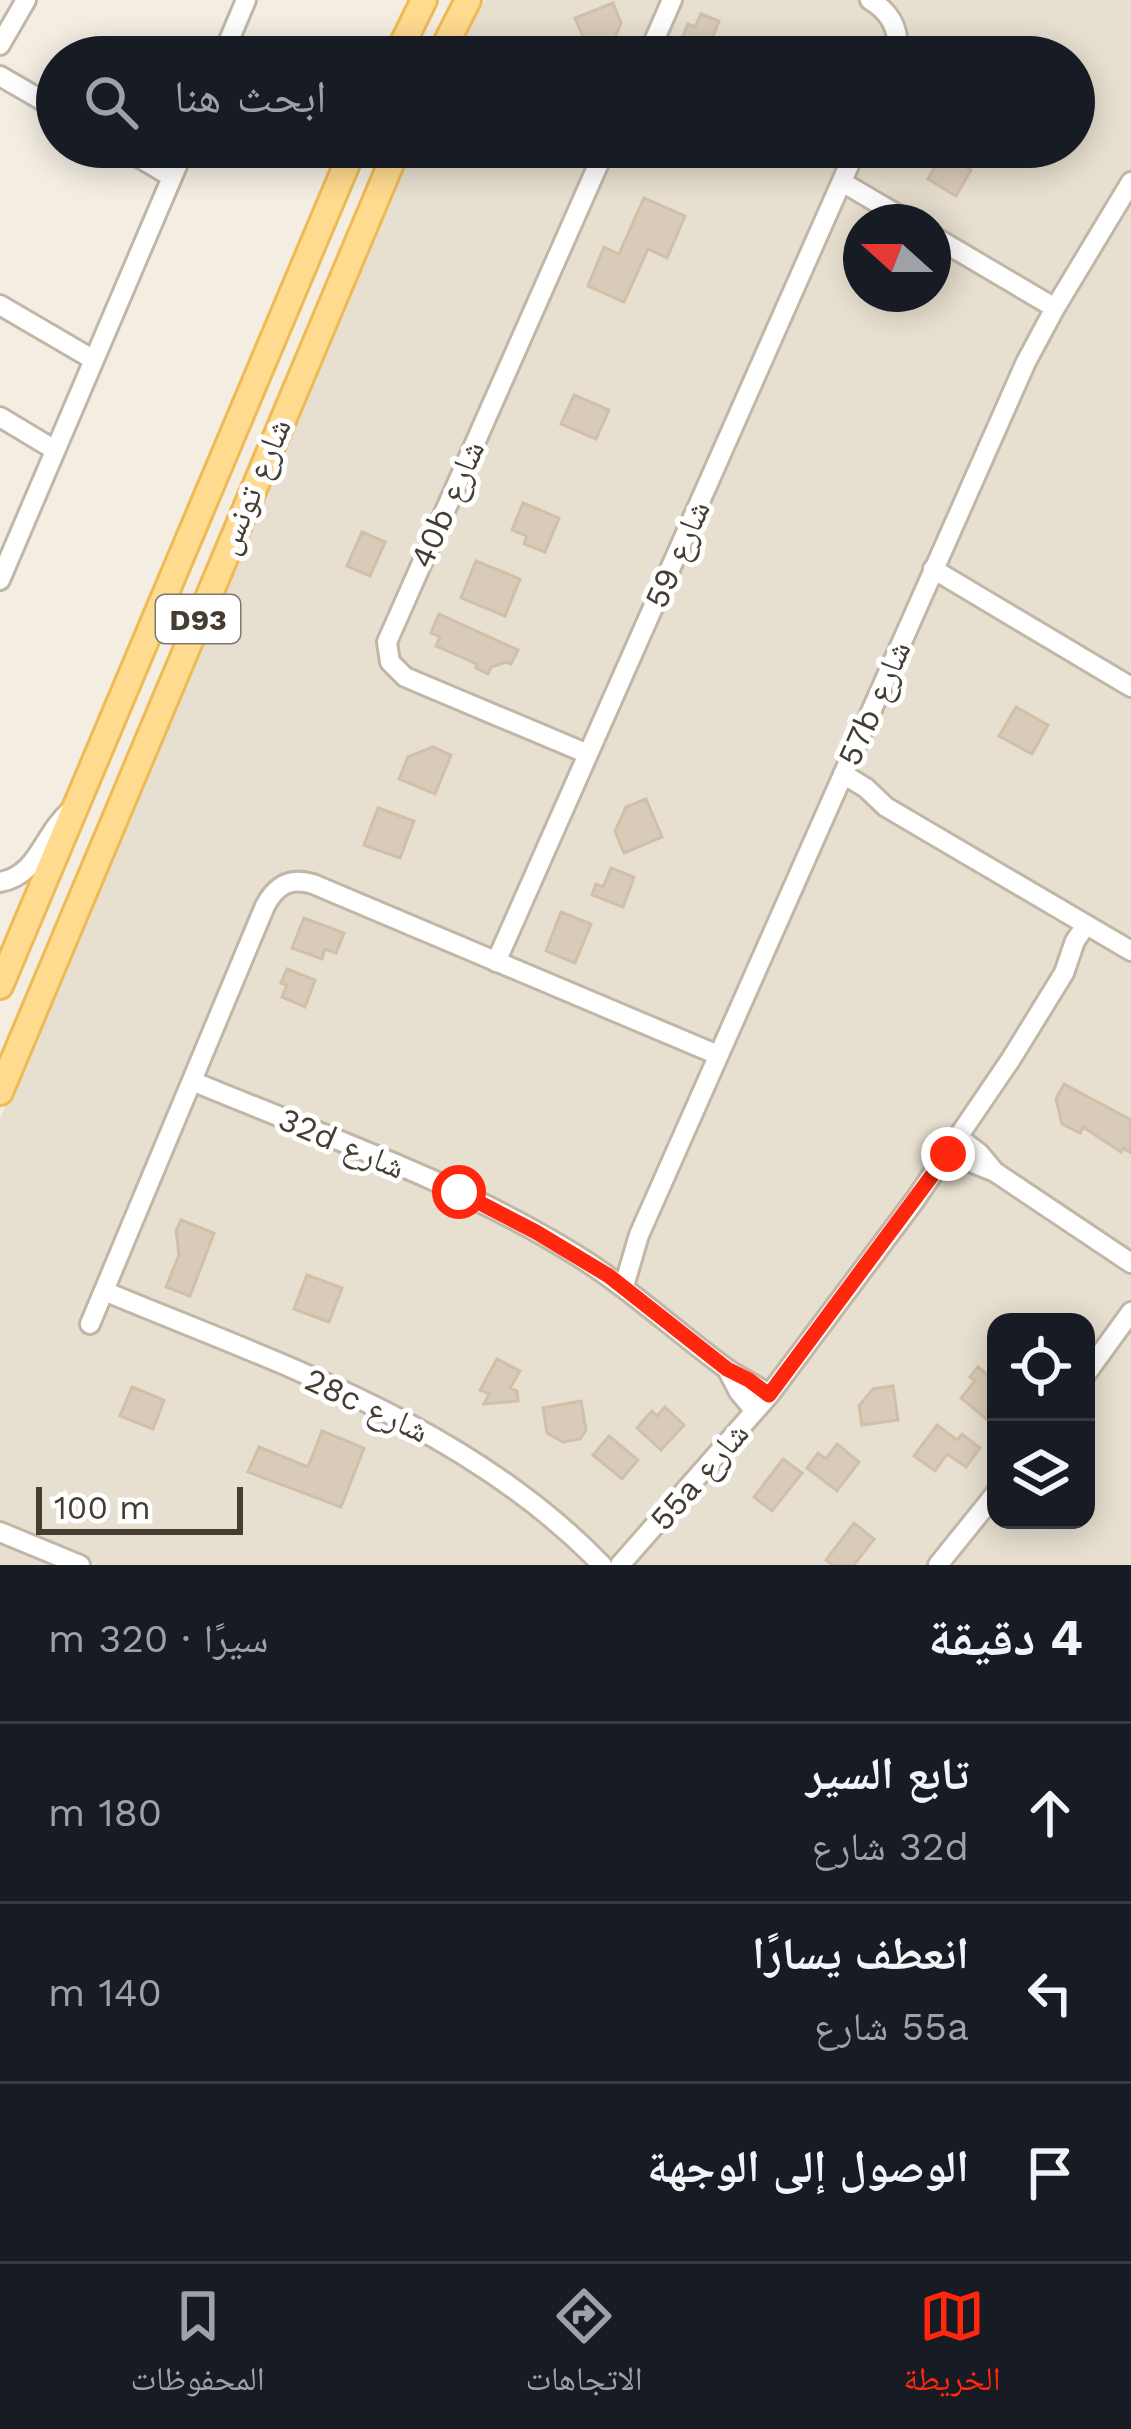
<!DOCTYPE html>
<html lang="ar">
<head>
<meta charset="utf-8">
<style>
  body { margin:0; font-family:"Work Sans","Noto Naskh Arabic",sans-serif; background:#242831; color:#f1f3f6; direction:rtl }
  .controls { position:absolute; right:36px; bottom:36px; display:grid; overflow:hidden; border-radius:24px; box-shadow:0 6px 30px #0003 }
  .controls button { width:108px; height:108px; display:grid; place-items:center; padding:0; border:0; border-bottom:3px solid #363941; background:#171b24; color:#f1f3f6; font:60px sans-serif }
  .compass { position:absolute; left:843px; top:204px; width:108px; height:108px; border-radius:50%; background:#171b24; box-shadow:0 6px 30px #0003; rotate:291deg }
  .scale { position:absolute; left:36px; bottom:30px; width:207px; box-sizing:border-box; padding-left:12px; border:6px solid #453d32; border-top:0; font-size:33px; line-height:42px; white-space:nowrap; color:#453d32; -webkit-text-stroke:9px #fff; paint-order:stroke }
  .stop { position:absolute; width:36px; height:36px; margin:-27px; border:9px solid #ff270d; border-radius:50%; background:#fff }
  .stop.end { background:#ff270d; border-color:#fff; box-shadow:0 3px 12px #0008 }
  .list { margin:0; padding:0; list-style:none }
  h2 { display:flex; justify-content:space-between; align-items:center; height:156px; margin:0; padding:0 48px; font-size:51px }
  h2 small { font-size:39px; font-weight:400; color:#9ea1a6 }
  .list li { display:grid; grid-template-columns:78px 1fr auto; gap:36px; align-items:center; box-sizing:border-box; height:180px; padding:0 48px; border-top:3px solid #363941 }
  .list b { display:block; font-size:45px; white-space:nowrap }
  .list p { margin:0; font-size:39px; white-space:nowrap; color:#9ea1a6 }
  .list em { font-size:39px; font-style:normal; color:#9ea1a6 }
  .icon { flex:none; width:66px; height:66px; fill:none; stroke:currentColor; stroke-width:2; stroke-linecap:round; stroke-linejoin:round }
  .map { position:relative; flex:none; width:1131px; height:1565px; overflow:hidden; direction:ltr }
  .search { position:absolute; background:#171b24; box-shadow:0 6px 30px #0003; left:36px; right:36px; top:36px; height:132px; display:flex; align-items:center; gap:30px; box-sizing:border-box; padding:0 42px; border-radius:66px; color:#9ea1a6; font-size:45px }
  .sheet { height:696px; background:#171b24 }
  nav { display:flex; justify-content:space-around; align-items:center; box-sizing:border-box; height:168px; border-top:3px solid #363941; background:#171b24; font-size:33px; color:#9ea1a6 }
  nav a { display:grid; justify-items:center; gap:6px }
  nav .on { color:#ff270d }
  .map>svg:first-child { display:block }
  .residential { fill:#e7dfcf; fill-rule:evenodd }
  .building { fill:#d9cbb9; stroke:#d1c0a9; stroke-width:3 }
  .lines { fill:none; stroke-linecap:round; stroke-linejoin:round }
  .minor-casing { stroke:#c2b7a7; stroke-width:24 }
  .major-casing { stroke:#efba54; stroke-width:30 }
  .minor { stroke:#fff; stroke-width:18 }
  .major { stroke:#ffdb8f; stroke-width:24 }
  .route { stroke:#ff270d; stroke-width:15 }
  .labels { text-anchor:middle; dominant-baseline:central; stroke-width:10; stroke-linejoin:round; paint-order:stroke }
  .shield { fill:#fff; stroke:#7d7770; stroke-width:3 }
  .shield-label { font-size:30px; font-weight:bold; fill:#453d32 }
  .street-label { font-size:33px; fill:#453d32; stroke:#fff }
</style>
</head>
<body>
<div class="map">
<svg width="1131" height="1565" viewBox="0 0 1131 1565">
  <rect width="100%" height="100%" fill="#f3ede2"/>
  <path class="residential" d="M485 0H1131V1565H0V1119L359 266 413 147H1074V57H454ZM861 222H933V294H861ZM996 1322H1086V1520H996Z"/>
  <path class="building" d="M613 3 621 23 611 47 591 55 575 18Z
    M701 14 719 21 707 51 681 41 688 24 695 27Z
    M946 147H975L964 166 971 170 956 196 928 179Z
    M644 198 685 216 667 258 648 249 624 302 588 286 604 247 619 254Z
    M574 395 609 410 596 439 561 424Z
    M523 503 559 518 545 552 524 544 527 536 512 530Z
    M362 532 385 542 370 576 347 566Z
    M476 561 520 579 505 616 461 598Z
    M439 614 518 650 511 664 506 662 491 667 488 674 476 668 477 664 436 646 440 637 431 633Z
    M1016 707 1048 725 1032 754 999 736Z
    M433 747 451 755 435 794 399 779 408 757Z
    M646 799 662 837 624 853 615 831 626 807Z
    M378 808 414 821 400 858 364 845Z
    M611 868 634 877 623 907 592 895 596 884 603 887Z
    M561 912 591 924 575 963 546 951Z
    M304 918 344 933 336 953 325 949 322 959 292 948Z
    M287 969 315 980 305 1007 282 997 287 985 281 983Z
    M1064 1084 1131 1120V1153L1123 1148 1121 1152 1083 1127 1080 1133 1062 1124 1056 1099Z
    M181 1220 214 1233 190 1296 166 1287 179 1255 176 1231Z
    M307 1275 342 1288 329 1322 294 1309Z
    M497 1359 520 1371 510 1388 517 1391 518 1401 484 1404 489 1394 480 1390Z
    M978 1367 996 1382V1412L989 1421 961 1398 975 1381 970 1377Z
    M893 1386 898 1420 862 1425 859 1406 873 1389Z
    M132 1387 164 1400 153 1429 120 1416Z
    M581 1401 586 1430 580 1439 563 1442 547 1433 543 1408Z
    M665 1407 684 1425 661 1450 637 1428 652 1411 657 1416Z
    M937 1425 957 1440 962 1434 980 1448 966 1467 947 1454 935 1471 914 1456Z
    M322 1431 364 1448 341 1507 248 1472 259 1447 308 1467Z
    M609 1436 638 1460 622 1479 593 1455Z
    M837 1444 859 1462 837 1491 807 1468 818 1453 826 1459Z
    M783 1459 802 1473 772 1511 754 1497Z
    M854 1523 874 1539 854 1565H832L826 1560Z"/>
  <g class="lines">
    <defs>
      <path id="minor" d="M870 0C892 13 901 32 896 57
        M0 45 26 0
        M222 57 246 0
        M647 57 672 0
        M0 76 57 109
        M121 147 172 177
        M842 182 910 222
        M933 236 1055 308
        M0 305 94 360
        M0 417 55 450
        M933 569 1131 687
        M0 580 185 147
        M588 754 405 677 390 662 387 642 606 147
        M843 774 866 788 886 807 1131 951
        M0 882C39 875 42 835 71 810
        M496 962 857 147
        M192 1081C321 1135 457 1181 576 1255 629 1288 673 1329 723 1366 737 1377 754 1383 769 1395
        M959 1138 979 1153 995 1172 1131 1263
        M948 1153 995 1172
        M624 1286 639 1235 1026 362 1055 308 1131 182
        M104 1291C279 1364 467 1425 602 1565
        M90 1324 265 906C276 885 290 877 313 884L718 1055
        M727 1369 739 1392 755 1411
        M1086 1374 1131 1312
        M0 1532 80 1565
        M620 1565 769 1395 915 1200 1011 1059 1064 973 1075 941 1086 925
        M938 1565 996 1493"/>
      <path id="major" d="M396 57 424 0
        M439 57 468 0
        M0 986 354 147
        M0 1092 398 147"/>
    </defs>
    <use href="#minor" class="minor-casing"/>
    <use href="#major" class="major-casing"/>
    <use href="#minor" class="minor"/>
    <use href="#major" class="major"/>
  </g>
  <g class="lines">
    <path class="route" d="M459 1192 536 1232 609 1276 727 1369 749 1380 769 1395 948 1154"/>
  </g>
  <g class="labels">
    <rect class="shield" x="156" y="595" width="84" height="48" rx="9"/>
    <g class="shield-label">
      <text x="198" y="619">D93</text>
    </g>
    <g class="street-label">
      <text transform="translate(253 486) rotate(-67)">شارع تونس</text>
      <text transform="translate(447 504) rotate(-66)">40b شارع</text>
      <text transform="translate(677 554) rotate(-66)">شارع 59</text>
      <text transform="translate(874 703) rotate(-66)">57b شارع</text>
      <text transform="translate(342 1143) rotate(23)">32d شارع</text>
      <text transform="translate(367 1405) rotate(25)">28c شارع</text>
      <text transform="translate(699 1476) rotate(-49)">55a شارع</text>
    </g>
  </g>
</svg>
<div class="controls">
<button><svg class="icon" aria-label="locate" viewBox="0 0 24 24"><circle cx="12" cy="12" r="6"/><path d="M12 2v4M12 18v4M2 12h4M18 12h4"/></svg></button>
<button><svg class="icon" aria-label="layers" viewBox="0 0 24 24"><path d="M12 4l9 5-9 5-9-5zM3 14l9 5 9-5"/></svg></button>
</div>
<svg class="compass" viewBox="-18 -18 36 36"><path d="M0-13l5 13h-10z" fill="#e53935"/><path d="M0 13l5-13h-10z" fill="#9ea1a6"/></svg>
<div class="scale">100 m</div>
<div class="stop" style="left:459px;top:1192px"></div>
<div class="stop end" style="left:948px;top:1154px"></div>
<div class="search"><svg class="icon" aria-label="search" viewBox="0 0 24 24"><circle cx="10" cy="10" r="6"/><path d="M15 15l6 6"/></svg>ابحث هنا</div>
</div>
<section class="sheet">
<h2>4 دقيقة<small>سيرًا · 320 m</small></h2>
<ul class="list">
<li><svg class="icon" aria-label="ahead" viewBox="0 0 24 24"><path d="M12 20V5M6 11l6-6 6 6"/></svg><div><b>تابع السير</b><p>32d شارع</p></div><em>180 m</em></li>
<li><svg class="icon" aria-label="left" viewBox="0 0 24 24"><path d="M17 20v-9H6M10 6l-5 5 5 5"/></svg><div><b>انعطف يسارًا</b><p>55a شارع</p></div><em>140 m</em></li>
<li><svg class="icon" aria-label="arrive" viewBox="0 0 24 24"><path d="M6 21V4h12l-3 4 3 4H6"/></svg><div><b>الوصول إلى الوجهة</b></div></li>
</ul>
</section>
<nav>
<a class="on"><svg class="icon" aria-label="map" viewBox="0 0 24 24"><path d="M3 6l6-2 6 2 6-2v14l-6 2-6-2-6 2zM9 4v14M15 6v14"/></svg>الخريطة</a>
<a><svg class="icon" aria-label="directions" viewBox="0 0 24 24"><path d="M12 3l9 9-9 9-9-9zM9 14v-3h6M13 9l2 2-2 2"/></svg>الاتجاهات</a>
<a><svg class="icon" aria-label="saved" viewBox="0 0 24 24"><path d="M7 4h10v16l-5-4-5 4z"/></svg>المحفوظات</a>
</nav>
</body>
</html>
